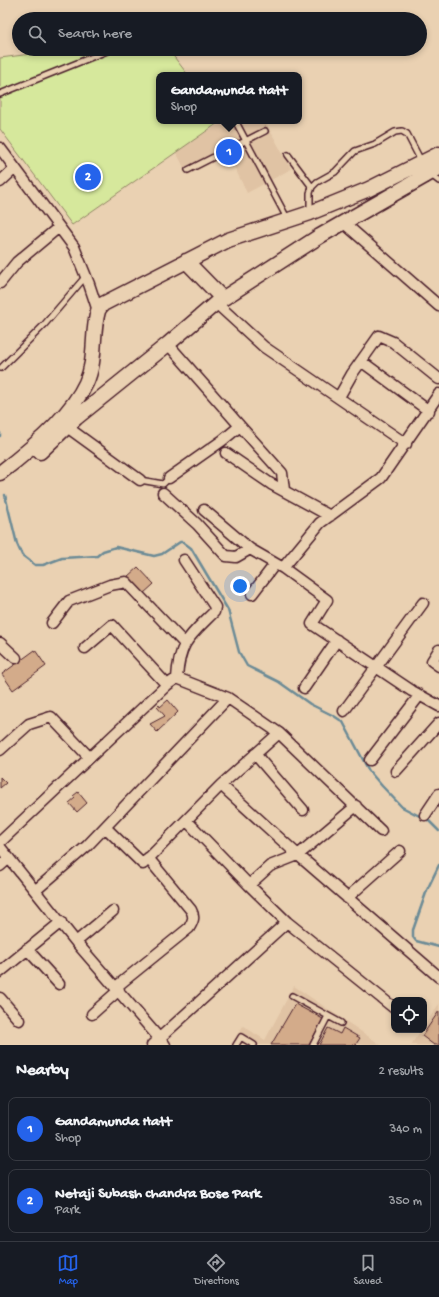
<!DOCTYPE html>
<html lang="en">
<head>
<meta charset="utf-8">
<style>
  body { margin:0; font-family:"Gochi Hand",sans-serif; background:#20242c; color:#f1f3f6 }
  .controls { position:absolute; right:12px; bottom:12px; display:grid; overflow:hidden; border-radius:8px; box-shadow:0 2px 6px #0003 }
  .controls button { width:36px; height:36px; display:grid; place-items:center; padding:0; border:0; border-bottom:1px solid #363941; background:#171b24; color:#f1f3f6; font:20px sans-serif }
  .you { position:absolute; left:240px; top:586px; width:14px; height:14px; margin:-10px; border:3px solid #fff; border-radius:50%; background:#1a73e8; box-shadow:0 0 0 6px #1a73e833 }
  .badge { display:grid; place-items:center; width:26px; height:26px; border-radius:50%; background:#2563eb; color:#fff; font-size:13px; font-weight:700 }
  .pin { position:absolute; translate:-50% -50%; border:2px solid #fff; box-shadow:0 1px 4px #0006 }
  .popup { position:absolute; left:156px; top:72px; width:146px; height:52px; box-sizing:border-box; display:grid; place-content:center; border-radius:8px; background:#171b24; filter:drop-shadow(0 1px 3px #0005); font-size:13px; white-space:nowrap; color:#9ea1a6 }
  .popup b { font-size:15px; color:#f1f3f6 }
  .popup::after { content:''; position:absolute; left:50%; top:100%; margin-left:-8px; border:8px solid transparent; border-top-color:#171b24 }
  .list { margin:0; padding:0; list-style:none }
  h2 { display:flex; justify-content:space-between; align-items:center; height:52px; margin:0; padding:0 16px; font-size:17px }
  h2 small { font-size:13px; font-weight:400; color:#9ea1a6 }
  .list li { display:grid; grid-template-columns:26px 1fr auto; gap:12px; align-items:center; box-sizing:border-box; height:64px; margin:0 8px 8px; padding:0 8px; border:1px solid #363941; border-radius:8px }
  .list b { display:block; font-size:15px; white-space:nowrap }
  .list p { margin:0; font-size:13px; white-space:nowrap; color:#9ea1a6 }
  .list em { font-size:13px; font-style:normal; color:#9ea1a6 }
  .icon { flex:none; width:22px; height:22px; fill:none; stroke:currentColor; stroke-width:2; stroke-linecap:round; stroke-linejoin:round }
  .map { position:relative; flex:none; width:439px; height:1045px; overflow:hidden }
  .search { position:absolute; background:#171b24; box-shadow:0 2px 6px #0003; left:12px; right:12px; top:12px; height:44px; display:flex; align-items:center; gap:10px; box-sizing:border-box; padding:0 14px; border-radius:22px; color:#9ea1a6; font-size:15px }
  .sheet { height:196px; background:#171b24 }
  nav { display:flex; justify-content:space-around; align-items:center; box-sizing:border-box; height:56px; border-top:1px solid #363941; background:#171b24; font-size:11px; color:#9ea1a6 }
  nav a { display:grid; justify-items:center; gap:2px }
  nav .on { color:#2563eb }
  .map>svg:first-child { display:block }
  .built { fill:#e0c3a4 }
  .green { fill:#d6e89c; stroke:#908464 }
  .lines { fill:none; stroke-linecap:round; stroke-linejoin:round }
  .stream { stroke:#6c8b96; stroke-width:2.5 }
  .building { fill:#d3ab8a; stroke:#4a1f2b }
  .lane-casing { stroke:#4a1f2b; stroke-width:8 }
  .street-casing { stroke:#4a1f2b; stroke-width:13 }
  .secondary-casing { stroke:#4a1f2b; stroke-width:17 }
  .lane { stroke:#ead1b2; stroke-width:5 }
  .street { stroke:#ead1b2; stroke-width:10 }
  .secondary { stroke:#ead1b2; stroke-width:14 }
</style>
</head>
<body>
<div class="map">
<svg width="439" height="1045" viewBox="0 0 439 1045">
  <rect width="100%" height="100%" fill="#ead1b2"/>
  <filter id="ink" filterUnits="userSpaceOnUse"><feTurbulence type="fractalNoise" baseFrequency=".025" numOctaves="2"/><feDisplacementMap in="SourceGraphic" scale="8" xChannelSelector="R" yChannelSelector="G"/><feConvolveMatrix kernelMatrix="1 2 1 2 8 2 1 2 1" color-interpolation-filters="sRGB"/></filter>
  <g filter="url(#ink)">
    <path class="built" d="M228 121H265L291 169 247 193 228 154 188 175 175 150 222 123Z
      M294 986 381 1045H232L243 1026 265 1040Z
      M439 1004V1045H411L421 1030H424V1026Z"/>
    <path class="green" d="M70 49H168L188 75H159V121H221L72 225 0 129V58Z"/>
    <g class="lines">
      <path class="stream" d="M0 433V436
        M5 495 17 544 22 555 35 565H43L62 558 97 556 103 551 116 547 154 556 162 554 180 542H183L191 548 228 610 239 652 247 666 279 682 310 704 334 716 343 722 369 771 382 786 402 807 429 821 439 831
        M439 865 427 890 413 930V937L416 941 439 947"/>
    </g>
    <path class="building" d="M138 567 154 584 143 594 127 577Z
      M35 650 46 666 13 690 2 674Z
      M168 700 178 712 157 732 150 724 165 716 157 707 159 705 160 707Z
      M0 777 6 783 0 788Z
      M78 792 87 803 77 812 69 803 75 798 73 796Z
      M295 1004 323 1019 309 1045H271Z
      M439 1011V1045H434L422 1036Z
      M328 1028 340 1034 343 1028 360 1038 356 1044 357 1045H319Z"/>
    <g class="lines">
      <defs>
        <path id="lane" d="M0 94 112 49
          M237 124 288 220
          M288 155 312 187
          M188 170 265 131
          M430 174 439 181
          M310 212V193L312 187 317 182 335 172 355 151 375 144 395 132 402 131 407 134 421 161
          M1 368 44 325 86 276
          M140 480 163 484 169 478
          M292 996 341 1023
          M236 1045 241 1037 254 1045
          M313 1045 328 1016"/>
        <path id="street" d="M0 148 74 247 89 284 98 311
          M0 182 15 168
          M344 223 439 306
          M0 283 17 262 59 227
          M216 303 264 347 406 444
          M168 344 240 426 223 440 169 478
          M361 361 429 411
          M439 394 381 478 320 523 283 568 327 600 312 624 412 691 439 706
          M339 397 352 374 379 336 393 342 439 379
          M240 426 282 473 284 490
          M67 427 140 480
          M226 453 271 484 330 516
          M163 493 197 524 226 556 236 557 250 549
          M204 510 250 549 283 568
          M252 594 275 564
          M52 623 69 601 110 585 126 582 184 643
          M0 643 16 658
          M85 648 112 625 167 685
          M439 650 432 661 439 666
          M177 678C179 642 190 636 214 612L215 607 184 560
          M304 688 337 640
          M344 711 423 603
          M279 733 221 785 298 855 439 977
          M0 750 29 724 51 717 89 757
          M255 754 303 810
          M370 760 419 696
          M396 771 439 723
          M425 815 439 794
          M187 821 249 885 270 866 298 855 356 806
          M105 827 143 864 221 785
          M0 842 167 685 177 678 228 698 279 733 381 831
          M0 847 76 942 165 1045
          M0 866 9 858
          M249 885 287 922
          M36 890 87 846 228 698
          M347 898 400 851
          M76 942 113 911
          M27 949 59 984
          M0 972 61 922
          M116 987 189 928C193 921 195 917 191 910L148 858
          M0 998 19 1020
          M92 1014 119 990
          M152 1045 287 922 394 1008"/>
        <path id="secondary" d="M186 261 222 298
          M40 452 76 418 168 344 216 303 320 236 439 168
          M0 473C29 451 71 416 86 383 97 359 91 335 98 311 99 308 101 306 103 304L228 240 310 213 369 189 439 154"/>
      </defs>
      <use href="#lane" class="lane-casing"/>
      <use href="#street" class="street-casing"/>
      <use href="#secondary" class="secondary-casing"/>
      <use href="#lane" class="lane"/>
      <use href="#street" class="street"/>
      <use href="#secondary" class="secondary"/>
    </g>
  </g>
</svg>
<div class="controls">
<button><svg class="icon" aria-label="locate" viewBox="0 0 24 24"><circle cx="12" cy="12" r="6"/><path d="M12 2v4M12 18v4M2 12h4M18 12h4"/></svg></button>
</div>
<div class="you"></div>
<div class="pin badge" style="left:229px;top:152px">1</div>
<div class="popup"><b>Gandamunda Hatt</b>Shop</div>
<div class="pin badge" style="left:88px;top:177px">2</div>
<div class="search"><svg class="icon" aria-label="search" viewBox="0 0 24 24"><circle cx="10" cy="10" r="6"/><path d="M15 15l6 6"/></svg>Search here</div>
</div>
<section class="sheet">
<h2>Nearby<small>2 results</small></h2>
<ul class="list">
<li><span class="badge">1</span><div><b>Gandamunda Hatt</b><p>Shop</p></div><em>340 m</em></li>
<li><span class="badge">2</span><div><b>Netaji Subash chandra Bose Park</b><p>Park</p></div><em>350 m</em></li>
</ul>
</section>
<nav>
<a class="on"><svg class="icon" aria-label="map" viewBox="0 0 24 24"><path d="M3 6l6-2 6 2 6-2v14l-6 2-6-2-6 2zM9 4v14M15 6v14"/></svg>Map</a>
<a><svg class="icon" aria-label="directions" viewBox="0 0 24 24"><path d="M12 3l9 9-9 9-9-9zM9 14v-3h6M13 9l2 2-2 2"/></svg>Directions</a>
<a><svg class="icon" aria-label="saved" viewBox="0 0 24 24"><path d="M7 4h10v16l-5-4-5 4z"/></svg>Saved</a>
</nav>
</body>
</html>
